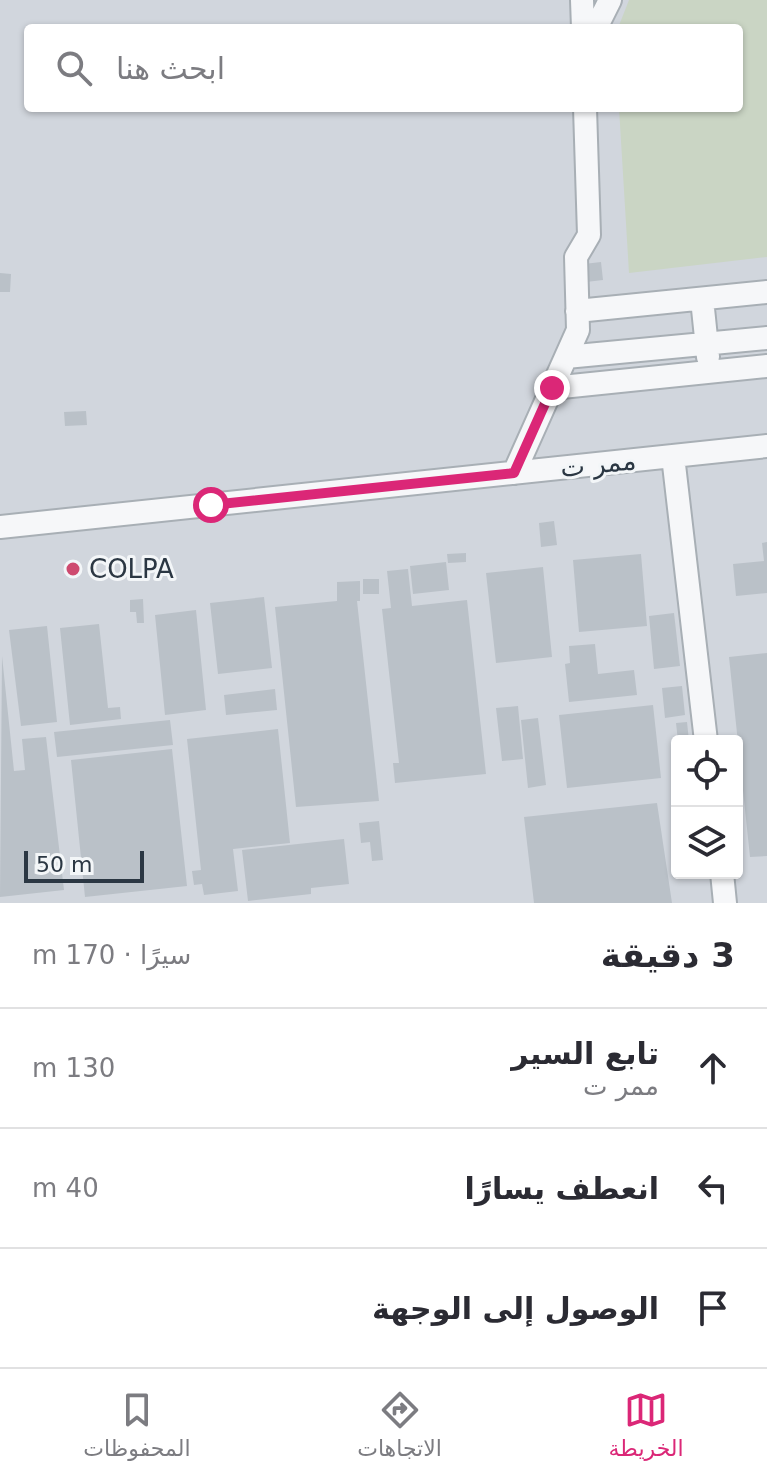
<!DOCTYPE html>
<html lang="ar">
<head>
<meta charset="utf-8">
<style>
  body { margin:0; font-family:"DejaVu Sans",Cairo,sans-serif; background:#f7f7f7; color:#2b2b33; direction:rtl }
  .controls { position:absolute; right:24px; bottom:24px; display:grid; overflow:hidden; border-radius:8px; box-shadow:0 2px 6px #0004 }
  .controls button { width:72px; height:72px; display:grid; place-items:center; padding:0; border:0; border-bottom:2px solid #e1e1e2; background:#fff; color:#2b2b33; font:40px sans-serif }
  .scale { position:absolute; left:24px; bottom:20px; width:120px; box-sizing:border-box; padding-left:8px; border:4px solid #2b3743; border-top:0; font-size:22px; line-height:28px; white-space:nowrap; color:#2b3743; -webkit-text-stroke:6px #f3f6f8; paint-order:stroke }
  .stop { position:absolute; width:24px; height:24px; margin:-18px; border:6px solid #db2777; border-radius:50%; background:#fff }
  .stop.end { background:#db2777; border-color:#fff; box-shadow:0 2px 8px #0008 }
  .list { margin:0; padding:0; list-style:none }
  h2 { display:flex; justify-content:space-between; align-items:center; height:104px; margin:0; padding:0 32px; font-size:34px }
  h2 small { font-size:26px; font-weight:400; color:#7c7c81 }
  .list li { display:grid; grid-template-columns:52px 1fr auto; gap:24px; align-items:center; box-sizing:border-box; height:120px; padding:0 32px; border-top:2px solid #e1e1e2 }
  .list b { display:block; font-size:30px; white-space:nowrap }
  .list p { margin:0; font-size:26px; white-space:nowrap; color:#7c7c81 }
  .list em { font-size:26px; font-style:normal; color:#7c7c81 }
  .icon { flex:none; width:44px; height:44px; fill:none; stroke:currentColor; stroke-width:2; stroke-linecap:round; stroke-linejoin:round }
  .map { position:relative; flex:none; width:767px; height:903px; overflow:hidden; direction:ltr }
  .search { position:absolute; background:#fff; box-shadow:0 2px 6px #0004; left:24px; right:24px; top:24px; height:88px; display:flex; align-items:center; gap:20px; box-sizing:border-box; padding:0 28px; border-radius:8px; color:#7c7c81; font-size:30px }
  .sheet { height:464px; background:#fff }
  nav { display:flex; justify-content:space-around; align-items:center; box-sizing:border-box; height:112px; border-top:2px solid #e1e1e2; background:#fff; font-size:22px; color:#7c7c81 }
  nav a { display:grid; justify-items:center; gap:4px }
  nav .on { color:#db2777 }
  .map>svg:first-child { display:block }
  .built { fill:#d1d6dd; fill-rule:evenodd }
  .green { fill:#cad5c4 }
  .building { fill:#bac1c8 }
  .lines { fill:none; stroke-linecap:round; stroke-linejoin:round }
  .minor-casing { stroke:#a8afb5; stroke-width:26 }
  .minor { stroke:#f6f7f9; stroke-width:22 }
  .route { stroke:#db2777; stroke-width:10 }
  .poi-dot { fill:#ce4a6f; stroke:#f3f6f8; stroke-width:3 }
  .labels { text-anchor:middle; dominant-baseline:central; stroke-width:6; stroke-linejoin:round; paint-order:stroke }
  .street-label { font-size:26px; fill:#2b3743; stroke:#f3f6f8 }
  .poi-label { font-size:26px; fill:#2b3743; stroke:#f3f6f8; text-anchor:start }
</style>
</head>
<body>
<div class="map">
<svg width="767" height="903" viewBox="0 0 767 903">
  <rect width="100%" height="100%" fill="#e3e7eb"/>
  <path class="built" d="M0 0H767V903H0ZM28 28H739V108H28ZM677 741H737V873H677Z"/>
  <path class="green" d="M629 0H767V257L629 273 619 108H739V28H618Z"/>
  <path class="building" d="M601 262 603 280 586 282 584 264Z
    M0 273 11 274 10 292H0Z
    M86 411 87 425 65 426 64 412Z
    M554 521 557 545 541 547 539 523Z
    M767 542V593L736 596 733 564 764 561 762 543Z
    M466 553V562L448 563 447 554Z
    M641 554 647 626 579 632 573 560Z
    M446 562 449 590 413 594 410 566Z
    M543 567 552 657 496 663 486 573Z
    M408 569 412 606 467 600 486 774 395 783 393 763H399L382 609 391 608 387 571Z
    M363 579H379V594H363Z
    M360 581V601H357L379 801 296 807 275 607 337 601V582Z
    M264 597 272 668 218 674 210 603Z
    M143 599 144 623H137L136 612H130V600Z
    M196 610 206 710 165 715 155 615Z
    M674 613 680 666 654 669 649 616Z
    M99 624 108 708 120 707 121 719 70 725 60 628Z
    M47 626 57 722 21 726 9 630Z
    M595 644 598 674 634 670 637 695 569 702 565 664 570 663 569 646Z
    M767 653V856L750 857 729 657Z
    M2 656 14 771 25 770 22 739 46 737 64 890 0 897Z
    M682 686 685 715 665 718 662 688Z
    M275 689 277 710 226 715 224 695Z
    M653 705 661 778 567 788 559 715Z
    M518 706 523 759 502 761 496 708Z
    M538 718 546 785 528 788 521 720Z
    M170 720 173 745 57 757 54 732Z
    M687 722 689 741H678L676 723Z
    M278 729 290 843 233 849 238 891 204 895 202 884 194 885 192 871 201 870 187 739Z
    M172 749 187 886 85 897 71 760Z
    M657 803 672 903H534L524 817Z
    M379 821 383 860 372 861 370 842 361 843 359 823Z
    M344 839 349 884 311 888V894L248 901 242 850Z"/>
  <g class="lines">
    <defs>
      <path id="minor" d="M582 0 583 28
        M596 28 610 0
        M702 299 708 357
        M577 311 767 292
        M566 357 767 338
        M552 388 767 366
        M673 456 706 741
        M514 473 578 330 576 257 589 235 585 108
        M0 527 767 446
        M722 873 725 903"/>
    </defs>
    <use href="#minor" class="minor-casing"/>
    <use href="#minor" class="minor"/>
  </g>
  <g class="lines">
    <path class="route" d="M211 505 514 473 552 388"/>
  </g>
  <circle class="poi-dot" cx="73" cy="569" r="8"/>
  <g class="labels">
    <g class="street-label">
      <text transform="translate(598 464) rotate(-6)">ممر ت</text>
    </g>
    <g class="poi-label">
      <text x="89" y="569">COLPA</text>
    </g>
  </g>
</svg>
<div class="controls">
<button><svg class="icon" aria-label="locate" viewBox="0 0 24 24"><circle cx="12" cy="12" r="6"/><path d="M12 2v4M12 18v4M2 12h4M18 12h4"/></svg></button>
<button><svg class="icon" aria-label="layers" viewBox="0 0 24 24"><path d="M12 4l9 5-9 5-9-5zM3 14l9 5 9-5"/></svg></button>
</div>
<div class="scale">50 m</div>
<div class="stop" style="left:211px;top:505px"></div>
<div class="stop end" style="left:552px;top:388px"></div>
<div class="search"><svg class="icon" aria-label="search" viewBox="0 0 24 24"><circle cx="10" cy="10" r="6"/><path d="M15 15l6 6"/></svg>ابحث هنا</div>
</div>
<section class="sheet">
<h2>3 دقيقة<small>سيرًا · 170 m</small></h2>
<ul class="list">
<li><svg class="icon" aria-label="ahead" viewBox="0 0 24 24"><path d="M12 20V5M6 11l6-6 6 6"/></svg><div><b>تابع السير</b><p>ممر ت</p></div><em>130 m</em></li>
<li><svg class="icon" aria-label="left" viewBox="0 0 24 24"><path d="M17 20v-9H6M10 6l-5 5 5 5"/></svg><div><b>انعطف يسارًا</b></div><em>40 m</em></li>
<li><svg class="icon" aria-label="arrive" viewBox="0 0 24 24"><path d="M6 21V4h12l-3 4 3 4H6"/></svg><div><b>الوصول إلى الوجهة</b></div></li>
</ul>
</section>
<nav>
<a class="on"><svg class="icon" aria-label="map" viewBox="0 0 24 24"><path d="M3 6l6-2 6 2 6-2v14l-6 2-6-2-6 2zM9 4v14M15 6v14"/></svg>الخريطة</a>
<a><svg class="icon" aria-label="directions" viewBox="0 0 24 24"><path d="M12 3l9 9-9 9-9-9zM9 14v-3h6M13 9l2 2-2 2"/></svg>الاتجاهات</a>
<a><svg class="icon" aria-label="saved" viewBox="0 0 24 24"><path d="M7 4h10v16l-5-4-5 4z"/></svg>المحفوظات</a>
</nav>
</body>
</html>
